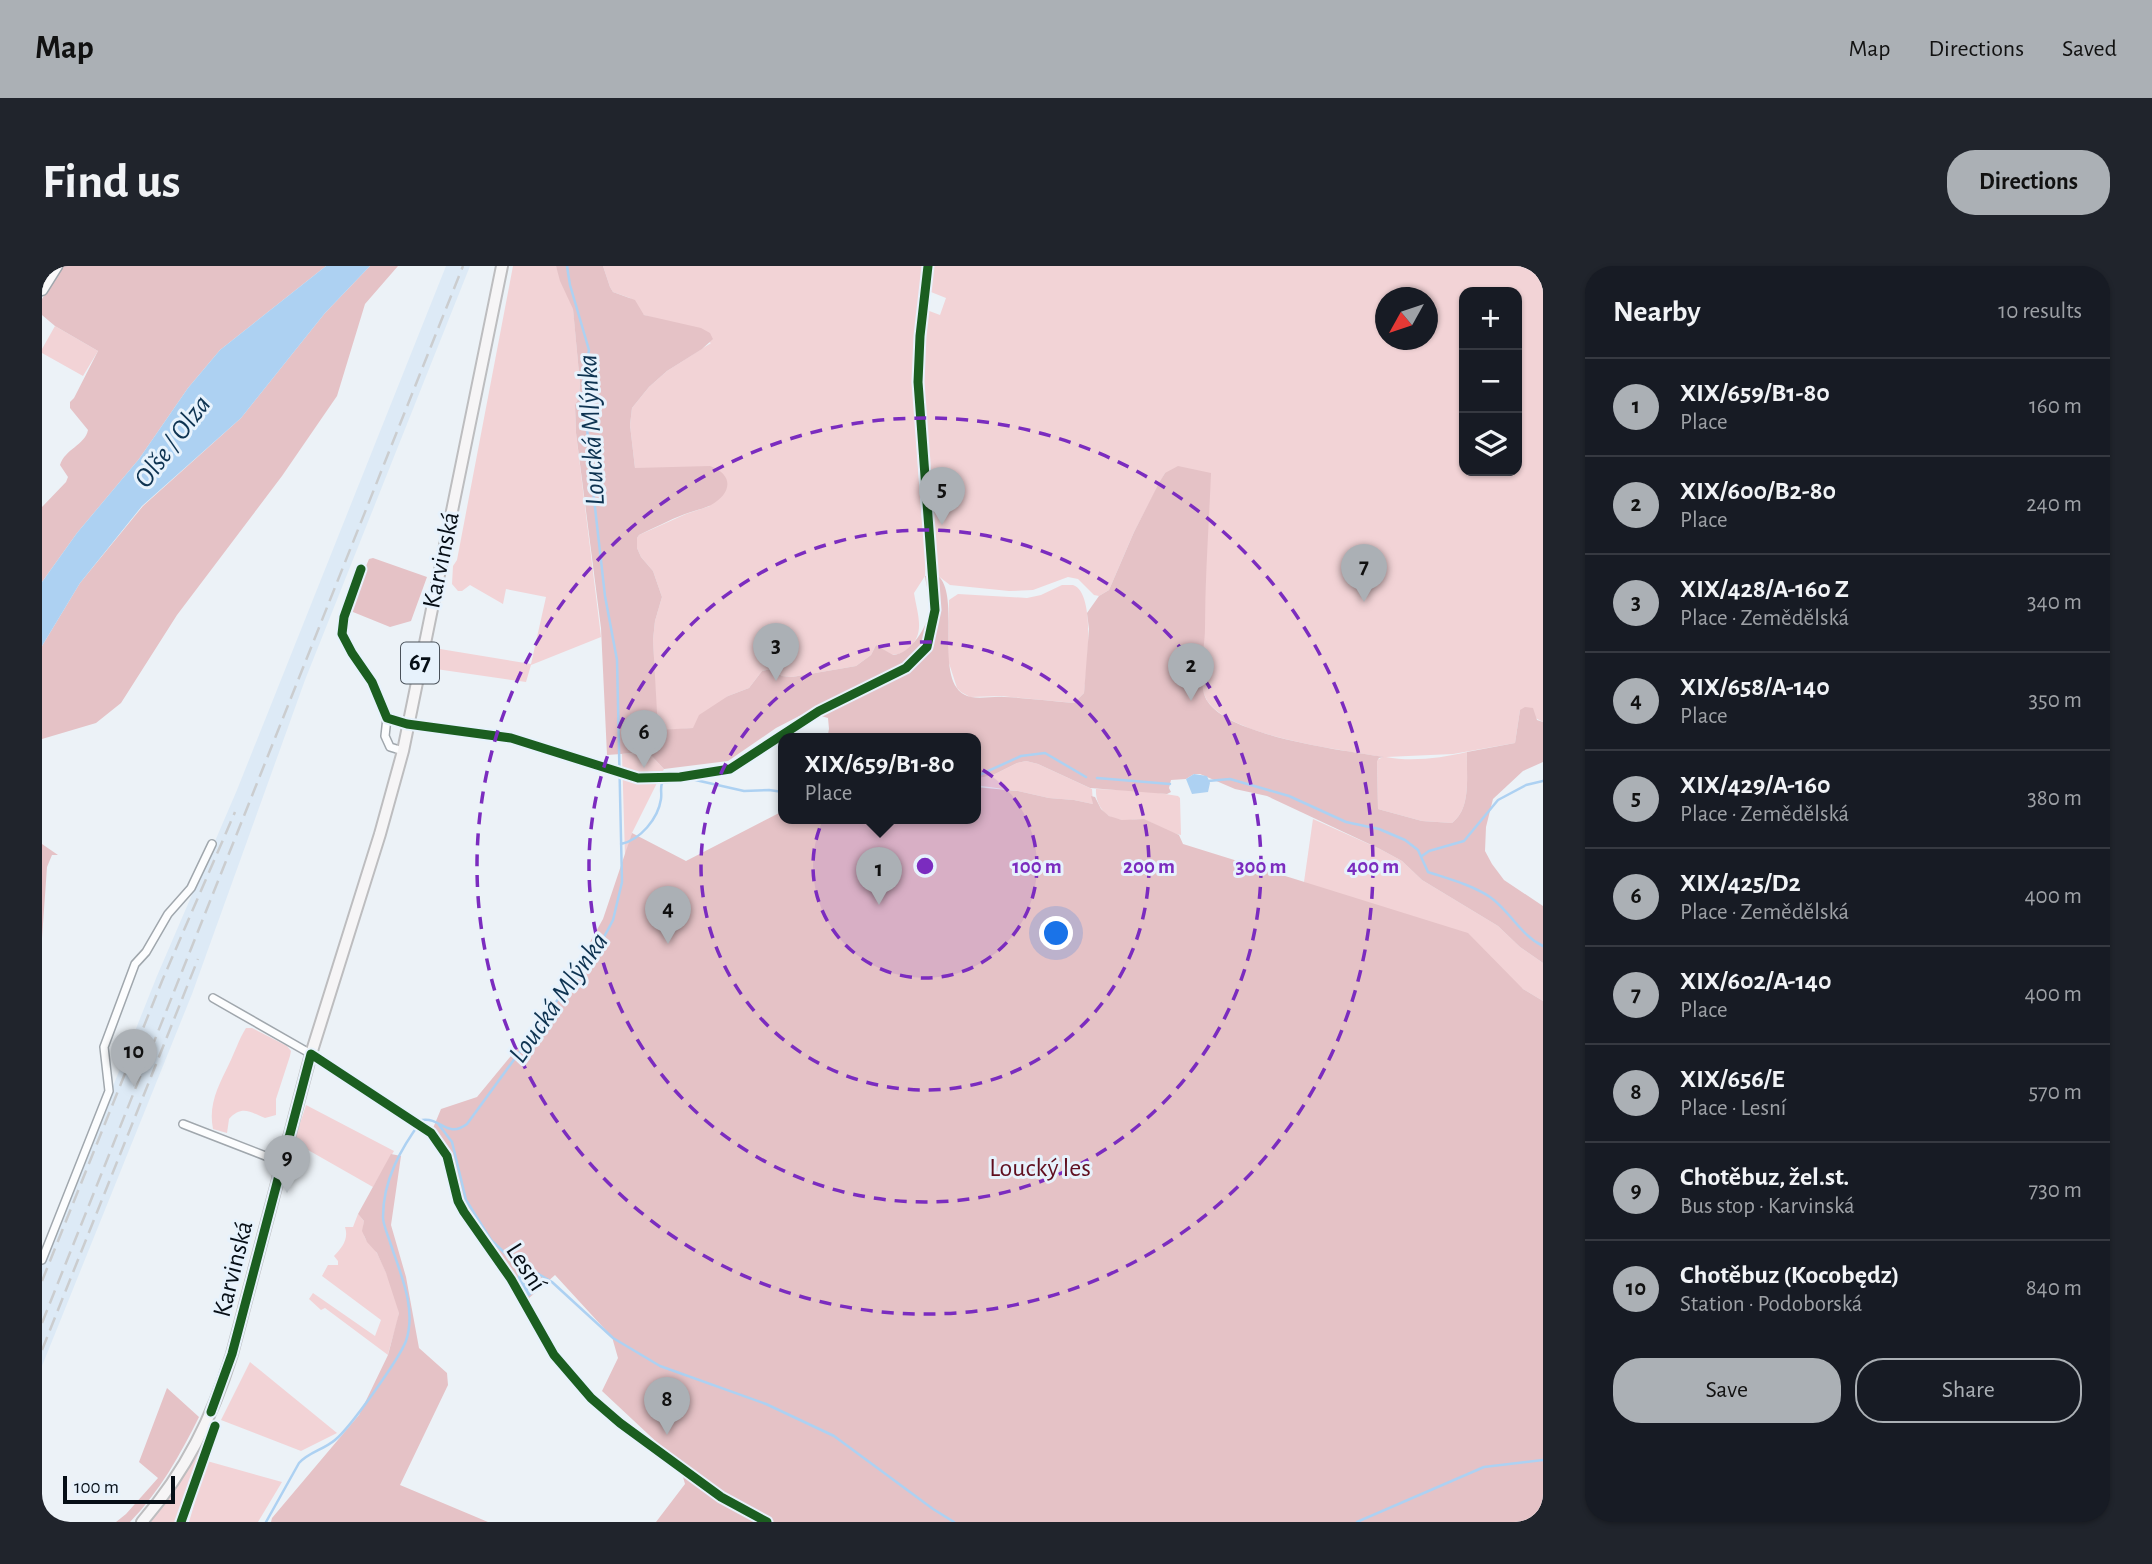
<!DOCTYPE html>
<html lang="en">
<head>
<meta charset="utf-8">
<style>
  body { margin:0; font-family:"Alegreya Sans",sans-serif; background:#20242c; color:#f1f3f6 }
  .controls { position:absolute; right:21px; top:21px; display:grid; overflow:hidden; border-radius:14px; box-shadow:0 2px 5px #0004 }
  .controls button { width:63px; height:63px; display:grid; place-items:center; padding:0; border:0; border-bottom:2px solid #363941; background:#171b24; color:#f1f3f6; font:35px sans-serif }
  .compass { position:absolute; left:1333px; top:21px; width:63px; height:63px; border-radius:50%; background:#171b24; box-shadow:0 2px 5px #0004; rotate:230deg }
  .scale { position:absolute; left:21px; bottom:18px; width:112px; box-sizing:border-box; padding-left:7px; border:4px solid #060e16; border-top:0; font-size:19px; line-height:24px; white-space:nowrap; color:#060e16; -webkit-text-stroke:5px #e7f2fc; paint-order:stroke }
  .you { position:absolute; left:1015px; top:668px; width:24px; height:24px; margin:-18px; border:5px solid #fff; border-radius:50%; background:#1a73e8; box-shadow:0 0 0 10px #1a73e833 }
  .badge { display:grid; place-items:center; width:46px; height:46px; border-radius:50%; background:#abb0b5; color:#111; font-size:23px; font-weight:700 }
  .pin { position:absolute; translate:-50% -58px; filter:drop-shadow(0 2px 4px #0008) }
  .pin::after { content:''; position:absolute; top:37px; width:24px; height:21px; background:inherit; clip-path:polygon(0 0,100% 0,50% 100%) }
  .popup { position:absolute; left:736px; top:467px; width:203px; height:91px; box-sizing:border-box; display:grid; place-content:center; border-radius:14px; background:#171b24; filter:drop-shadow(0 2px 5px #0005); font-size:23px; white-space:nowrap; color:#9ea1a6 }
  .popup b { font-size:26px; color:#f1f3f6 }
  .popup::after { content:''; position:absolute; left:50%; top:100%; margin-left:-14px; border:14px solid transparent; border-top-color:#171b24 }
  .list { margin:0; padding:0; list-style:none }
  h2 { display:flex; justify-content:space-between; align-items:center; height:91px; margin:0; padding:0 28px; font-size:30px }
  h2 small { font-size:23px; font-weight:400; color:#9ea1a6 }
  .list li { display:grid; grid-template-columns:46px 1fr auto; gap:21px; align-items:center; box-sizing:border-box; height:98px; padding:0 28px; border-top:2px solid #363941 }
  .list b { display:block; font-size:26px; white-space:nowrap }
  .list p { margin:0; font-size:23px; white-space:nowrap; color:#9ea1a6 }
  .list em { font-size:23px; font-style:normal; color:#9ea1a6 }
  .actions { display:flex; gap:14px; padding:21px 28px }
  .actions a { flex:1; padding:16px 0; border:2px solid #abb0b5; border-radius:28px; text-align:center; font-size:24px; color:#abb0b5 }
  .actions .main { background:#abb0b5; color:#111 }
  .icon { flex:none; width:38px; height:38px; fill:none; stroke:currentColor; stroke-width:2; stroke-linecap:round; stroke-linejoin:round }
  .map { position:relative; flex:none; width:1501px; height:1256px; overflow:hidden; border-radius:28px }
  header { display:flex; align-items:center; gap:42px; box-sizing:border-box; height:98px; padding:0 35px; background:#abb0b5; color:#111 }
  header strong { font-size:33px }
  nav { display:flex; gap:38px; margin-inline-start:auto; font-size:24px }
  .intro { display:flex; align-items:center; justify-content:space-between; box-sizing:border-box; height:168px; padding:0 42px }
  h1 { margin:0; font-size:49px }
  .button { padding:18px 32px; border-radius:28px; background:#abb0b5; color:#111; font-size:24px; font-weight:700 }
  main { display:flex; gap:42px; padding:0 42px }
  aside { flex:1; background:#171b24; border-radius:28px; box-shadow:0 2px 5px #0004 }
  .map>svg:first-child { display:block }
  .built { fill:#ddeaf6 }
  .green { fill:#f2d3d6; fill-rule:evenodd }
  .forest { fill:#e5c2c6 }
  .water { fill:#add1f2 }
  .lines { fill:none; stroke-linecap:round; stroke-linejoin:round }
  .stream { stroke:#add1f2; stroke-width:2.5 }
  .street-casing { stroke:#a0a7ad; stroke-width:10 }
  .secondary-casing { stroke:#a0a7ad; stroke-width:13 }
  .primary-casing { stroke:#bdbdbf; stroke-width:14 }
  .street { stroke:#fcfdfe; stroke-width:7 }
  .secondary { stroke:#faf9fa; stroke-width:10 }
  .primary { stroke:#f6f5f6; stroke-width:10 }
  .rail { stroke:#cbcdcf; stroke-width:2.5; stroke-dasharray:14 7; stroke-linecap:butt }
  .cycleway-casing { stroke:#e7f2fc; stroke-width:13 }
  .cycleway { stroke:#1b5e20; stroke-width:9 }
  .ring { fill:none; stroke:#7b2cbf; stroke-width:3.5; stroke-dasharray:12 9 }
  .labels { text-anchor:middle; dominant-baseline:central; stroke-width:6; stroke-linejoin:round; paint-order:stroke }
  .shield { fill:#e7f2fc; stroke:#4a525b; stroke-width:2 }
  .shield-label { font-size:24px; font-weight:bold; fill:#060e16 }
  .street-label { font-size:26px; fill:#060e16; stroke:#e7f2fc }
  .park-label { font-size:26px; fill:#5f0e1e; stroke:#e7f2fc }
  .water-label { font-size:28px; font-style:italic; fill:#0e3351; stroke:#e7f2fc }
  .centre { fill:#7b2cbf; stroke:#e7f2fc; stroke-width:3.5 }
  .ring-label { font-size:21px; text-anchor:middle; font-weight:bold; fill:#7b2cbf; stroke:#e7f2fc; stroke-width:6; stroke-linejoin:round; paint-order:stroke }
</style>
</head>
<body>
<header>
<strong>Map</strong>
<nav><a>Map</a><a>Directions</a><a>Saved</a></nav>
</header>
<div class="intro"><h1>Find us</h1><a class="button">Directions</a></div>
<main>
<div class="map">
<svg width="1501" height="1256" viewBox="0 0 1501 1256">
  <rect width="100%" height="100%" fill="#ecf2f7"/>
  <path class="built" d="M404 0H428L263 414 150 728 0 1100V998L115 710 195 524Z"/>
  <path class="green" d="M471 0H514L531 42 538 118 537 131 533 139 534 167 559 371 489 399 484 416 387 402 392 382 489 398 504 331 464 323 461 338 428 319 420 325H416L410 318 411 300 415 294Z
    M561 0H880L874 72 872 138 878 232 884 295 883 310 872 327C875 347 884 367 867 382 861 387 858 388 850 389L834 379 829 389 814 400 750 411 740 410 729 403 720 405 707 422 686 430 652 462 615 465 611 374 613 355 620 331 611 305 599 291 595 282V272L597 269 644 248 668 240 593 202 588 159 590 142 607 121 625 105 669 77 623 55 602 49 588 32 571 26 568 21Z
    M887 0H1501V456L1478 444 1473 477 1411 488 1344 491C1369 496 1400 492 1425 486 1424 509 1430 542 1410 557L1380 555 1336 543 1335 494 1341 491C1297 483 1195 472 1167 437 1164 434 1162 427 1160 423L1164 294 1123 207 1092 266 1067 324 1057 330 1052 329 1036 313 1026 311 991 324 967 325 908 319 895 309 891 290 879 140 882 43 898 49 904 32 884 24ZM1422 26H1475V205H1422ZM1344 32H1386V74H1344Z
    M13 60 56 85 41 110 0 87V83Z
    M1020 319C1021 319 1029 319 1031 319 1055 327 1044 407 1042 427L1032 437 959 430 928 431 919 426 915 422 906 394 907 334 916 328 985 332 999 329Z
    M606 486 622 503 590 567 583 590 580 488Z
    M984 495 996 498 1050 523 1051 538 1032 534 1007 532 976 525 933 519V513L951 509 975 497Z
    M1054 523 1104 525 1136 530 1138 532 1139 569C1127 567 1118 561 1108 556 1098 551 1090 555 1080 554 1063 553 1053 538 1054 523Z
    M1271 553 1338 583 1360 595 1380 614 1456 660 1478 681 1501 697V735L1481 723 1262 616Z
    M204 762H210L245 780 249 785 248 790 234 833V849L223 852C208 846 200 839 187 853L185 867 171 863C166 838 177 819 187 798 193 786 197 773 204 762Z
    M264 839 352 885 331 921 252 876Z
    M316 948 322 955C319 978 328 973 336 989 343 1003 355 1031 357 1046 357 1053 348 1079 346 1089L283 1042 279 1044 267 1033 271 1027 333 1070 339 1054 280 1010 286 999H296V995L292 990C300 982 307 973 303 961H311Z
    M208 1096 295 1167 259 1185 179 1154Z
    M171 1156C169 1181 145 1231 135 1256H109L145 1205Z
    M165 1195 240 1216 216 1256H147Z"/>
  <path class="forest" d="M20 0H284L178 84 146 122 97 193 35 267 0 316V241L24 216 26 211 18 199C23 183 43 179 46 164L28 142V136L32 132 56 85 13 60 0 49V33Z
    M328 0H356L323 38 295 130 240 210 135 349 79 437 54 457 0 473V380L38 317 101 240 199 152 283 47Z
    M514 0H561L568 21 571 26 593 34 602 49 659 62 668 67 671 73 660 83 625 105 607 121 590 142 588 159 593 202 668 200C693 209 689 228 669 239 661 243 651 245 643 248 627 254 612 262 597 269L595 272V282L599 291 611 305 620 331 613 355 611 374 616 464 651 462 657 449 686 430 707 422 720 405 729 403 740 410 750 411 814 400 829 389 834 379 851 389C869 388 885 361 888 344 889 334 884 320 883 310L895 309C922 329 887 423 929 431 940 433 952 430 962 431 985 432 1009 435 1032 437L1042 427 1047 363 1045 347 1057 330 1067 324 1092 266 1117 217 1123 207 1136 200 1169 207C1167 259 1163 310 1163 362 1163 383 1154 419 1166 436 1190 471 1301 484 1342 491L1337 492 1335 495 1336 543 1380 555 1410 557C1430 542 1424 509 1425 486L1473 477 1478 444 1483 441 1491 442 1495 454 1501 456V496L1481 505 1451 533 1444 561 1443 585 1450 598 1462 614 1501 640V697L1478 681 1456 660 1380 614 1360 595 1338 583 1225 530 1193 523 1158 508H1152L1144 513 1129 514 1127 522 1129 526 1125 528 1048 522 996 498 984 495 975 497 951 509 933 513V473H785L787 463 786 452 765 446 734 462 686 495 622 503 606 486 565 489 559 362 534 167 533 139 537 131 538 118 531 43 518 15Z
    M331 292 385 311 369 355 348 361 306 344 327 293Z
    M933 521 976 525 1007 532 1032 534 1051 538 1049 530 1053 531 1059 543 1067 550 1080 554 1102 553 1137 569 1141 578 1426 667 1481 723 1501 735V1256H614L643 1218 637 1197 560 1125 576 1092 570 1071 513 1009 486 1033 469 1013 422 946 405 890 389 867 399 843 435 831 515 734 561 653 590 567 644 595 741 545V553H933Z
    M0 578 16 589H10L5 601 0 672Z
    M349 888 359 890 349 959 364 1011 377 1082 405 1107 406 1119 358 1219 446 1256H229L230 1252 317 1149 346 1089 357 1047 344 1007 335 987 325 976 320 965 322 955 316 948Z
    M125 1122 157 1151C138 1189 118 1225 88 1256H74L84 1248 116 1212 97 1196Z"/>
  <path class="water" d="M284 0H328L283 47 199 152 100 240 38 317 0 380V316L35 267 97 193 146 122 178 84Z
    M1152 508 1165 510 1168 517 1166 526 1150 528 1144 513Z
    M476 1008C486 1008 493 1010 494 1021L489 1029 485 1031C480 1025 475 1016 476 1008Z"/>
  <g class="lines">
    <path class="stream" d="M933 511 979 490 1003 487 1044 511
      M1055 512 1128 518
      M1166 515 1188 513 1247 530 1304 556 1337 563 1363 574 1376 584 1386 606C1407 613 1430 619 1448 631 1468 645 1478 669 1501 680
      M579 578C598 574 616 553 619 533 620 527 618 523 620 517L649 513 702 525 727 524 741 526
      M1380 590 1387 585 1422 575 1456 534 1484 519 1501 515
      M397 859 410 876 424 934 449 974 466 990 510 1016 571 1072 618 1100 724 1138 792 1170 891 1243 912 1256
      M224 1256 257 1197C267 1186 281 1184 293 1174 308 1162 357 1093 364 1075 375 1042 358 1007 348 976 346 969 341 959 341 951 341 914 359 882 380 854 399 851 405 873 425 858L522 725 553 688 571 654 580 616 575 394 563 330 549 206 541 118 547 84 528 19 525 0
      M1315 1256 1442 1201 1501 1194"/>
    <defs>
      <path id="street" d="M319 303 302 351 300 368 310 387 330 416 345 452 365 458 469 472 596 512 638 511 688 503 777 445 864 402 885 381 893 344 876 116 878 70 886 0
        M345 452 343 470 348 481 361 485
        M171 732 269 788 389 867 405 890 416 935 422 946 469 1013 512 1089 549 1132 578 1157 679 1231 725 1256
        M141 858 239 896
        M0 994 67 825 62 781 93 698 104 686 126 648 149 622 170 578"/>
      <path id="secondary" d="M0 24 15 0"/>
      <path id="primary" d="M100 1256C144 1205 170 1152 190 1088L269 788 338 568 361 485 460 0"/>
    </defs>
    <use href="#street" class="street-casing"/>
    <use href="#secondary" class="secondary-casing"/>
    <use href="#primary" class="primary-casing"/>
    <use href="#street" class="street"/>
    <use href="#secondary" class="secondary"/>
    <use href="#primary" class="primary"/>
    <path class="rail" d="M0 1015 120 715 193 546
      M0 1057 421 0
      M0 1084 156 693"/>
    <defs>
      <path id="cycleway" d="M319 303 302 351 300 368 310 387 330 416 345 452 365 458 469 472 596 512 638 511 688 503 777 445 864 402 885 381 893 344 876 116 878 70 886 0
        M169 1146 190 1088 269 788 389 867 405 890 416 935 422 946 469 1013 512 1089 549 1132 578 1157 679 1231 725 1256
        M139 1256 173 1160"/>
    </defs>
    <use href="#cycleway" class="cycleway-casing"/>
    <use href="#cycleway" class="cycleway"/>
  </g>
  <circle cx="883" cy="600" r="112" fill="#7b2cbf" fill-opacity=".12"/>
  <g class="ring">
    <circle cx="883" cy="600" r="112"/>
    <circle cx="883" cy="600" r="224"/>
    <circle cx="883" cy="600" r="336"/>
    <circle cx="883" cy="600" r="448"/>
  </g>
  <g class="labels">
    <rect class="shield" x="359" y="376.5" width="38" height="41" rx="5"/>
    <g class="shield-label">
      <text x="378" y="397">67</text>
    </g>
    <g class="street-label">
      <text transform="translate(399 294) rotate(-78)">Karvinská</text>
      <text transform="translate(484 1001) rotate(57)">Lesní</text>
      <text transform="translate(191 1003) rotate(-76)">Karvinská</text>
    </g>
    <g class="park-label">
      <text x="998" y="902">Loucký les</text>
    </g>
    <g class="water-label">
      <text transform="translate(550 164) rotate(-93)">Loucká Mlýnka</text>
      <text transform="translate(131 176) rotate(-53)">Olše / Olza</text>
      <text transform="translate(517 732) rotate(-55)">Loucká Mlýnka</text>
    </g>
  </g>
  <circle cx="883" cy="600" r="10" class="centre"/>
  <g class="ring-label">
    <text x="995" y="607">100 m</text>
    <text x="1107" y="607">200 m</text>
    <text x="1219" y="607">300 m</text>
    <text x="1331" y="607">400 m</text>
  </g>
</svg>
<div class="controls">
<button>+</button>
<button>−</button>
<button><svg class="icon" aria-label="layers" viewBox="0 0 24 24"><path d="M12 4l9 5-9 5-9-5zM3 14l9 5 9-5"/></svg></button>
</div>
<svg class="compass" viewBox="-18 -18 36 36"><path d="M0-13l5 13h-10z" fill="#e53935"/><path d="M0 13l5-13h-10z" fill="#9ea1a6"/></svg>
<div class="scale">100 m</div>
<div class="you"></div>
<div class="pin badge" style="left:837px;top:639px">1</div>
<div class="popup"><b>XIX/659/B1-80</b>Place</div>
<div class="pin badge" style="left:1149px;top:435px">2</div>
<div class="pin badge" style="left:734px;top:415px">3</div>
<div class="pin badge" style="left:626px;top:678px">4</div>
<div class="pin badge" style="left:900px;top:259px">5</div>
<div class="pin badge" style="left:602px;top:502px">6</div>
<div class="pin badge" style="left:1322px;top:336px">7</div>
<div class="pin badge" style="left:625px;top:1169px">8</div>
<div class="pin badge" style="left:245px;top:927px">9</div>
<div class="pin badge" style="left:92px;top:821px">10</div>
</div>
<aside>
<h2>Nearby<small>10 results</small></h2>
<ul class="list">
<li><span class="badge">1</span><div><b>XIX/659/B1-80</b><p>Place</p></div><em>160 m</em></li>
<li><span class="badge">2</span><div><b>XIX/600/B2-80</b><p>Place</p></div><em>240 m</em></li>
<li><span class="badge">3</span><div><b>XIX/428/A-160 Z</b><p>Place · Zemědělská</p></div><em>340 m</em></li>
<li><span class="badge">4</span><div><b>XIX/658/A-140</b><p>Place</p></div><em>350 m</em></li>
<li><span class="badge">5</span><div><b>XIX/429/A-160</b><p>Place · Zemědělská</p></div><em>380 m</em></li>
<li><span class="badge">6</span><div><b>XIX/425/D2</b><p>Place · Zemědělská</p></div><em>400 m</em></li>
<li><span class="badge">7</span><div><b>XIX/602/A-140</b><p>Place</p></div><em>400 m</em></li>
<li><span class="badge">8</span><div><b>XIX/656/E</b><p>Place · Lesní</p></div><em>570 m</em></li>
<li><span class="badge">9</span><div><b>Chotěbuz, žel.st.</b><p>Bus stop · Karvinská</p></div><em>730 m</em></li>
<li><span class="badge">10</span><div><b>Chotěbuz (Kocobędz)</b><p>Station · Podoborská</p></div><em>840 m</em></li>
</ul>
<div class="actions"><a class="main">Save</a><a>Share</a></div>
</aside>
</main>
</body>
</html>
